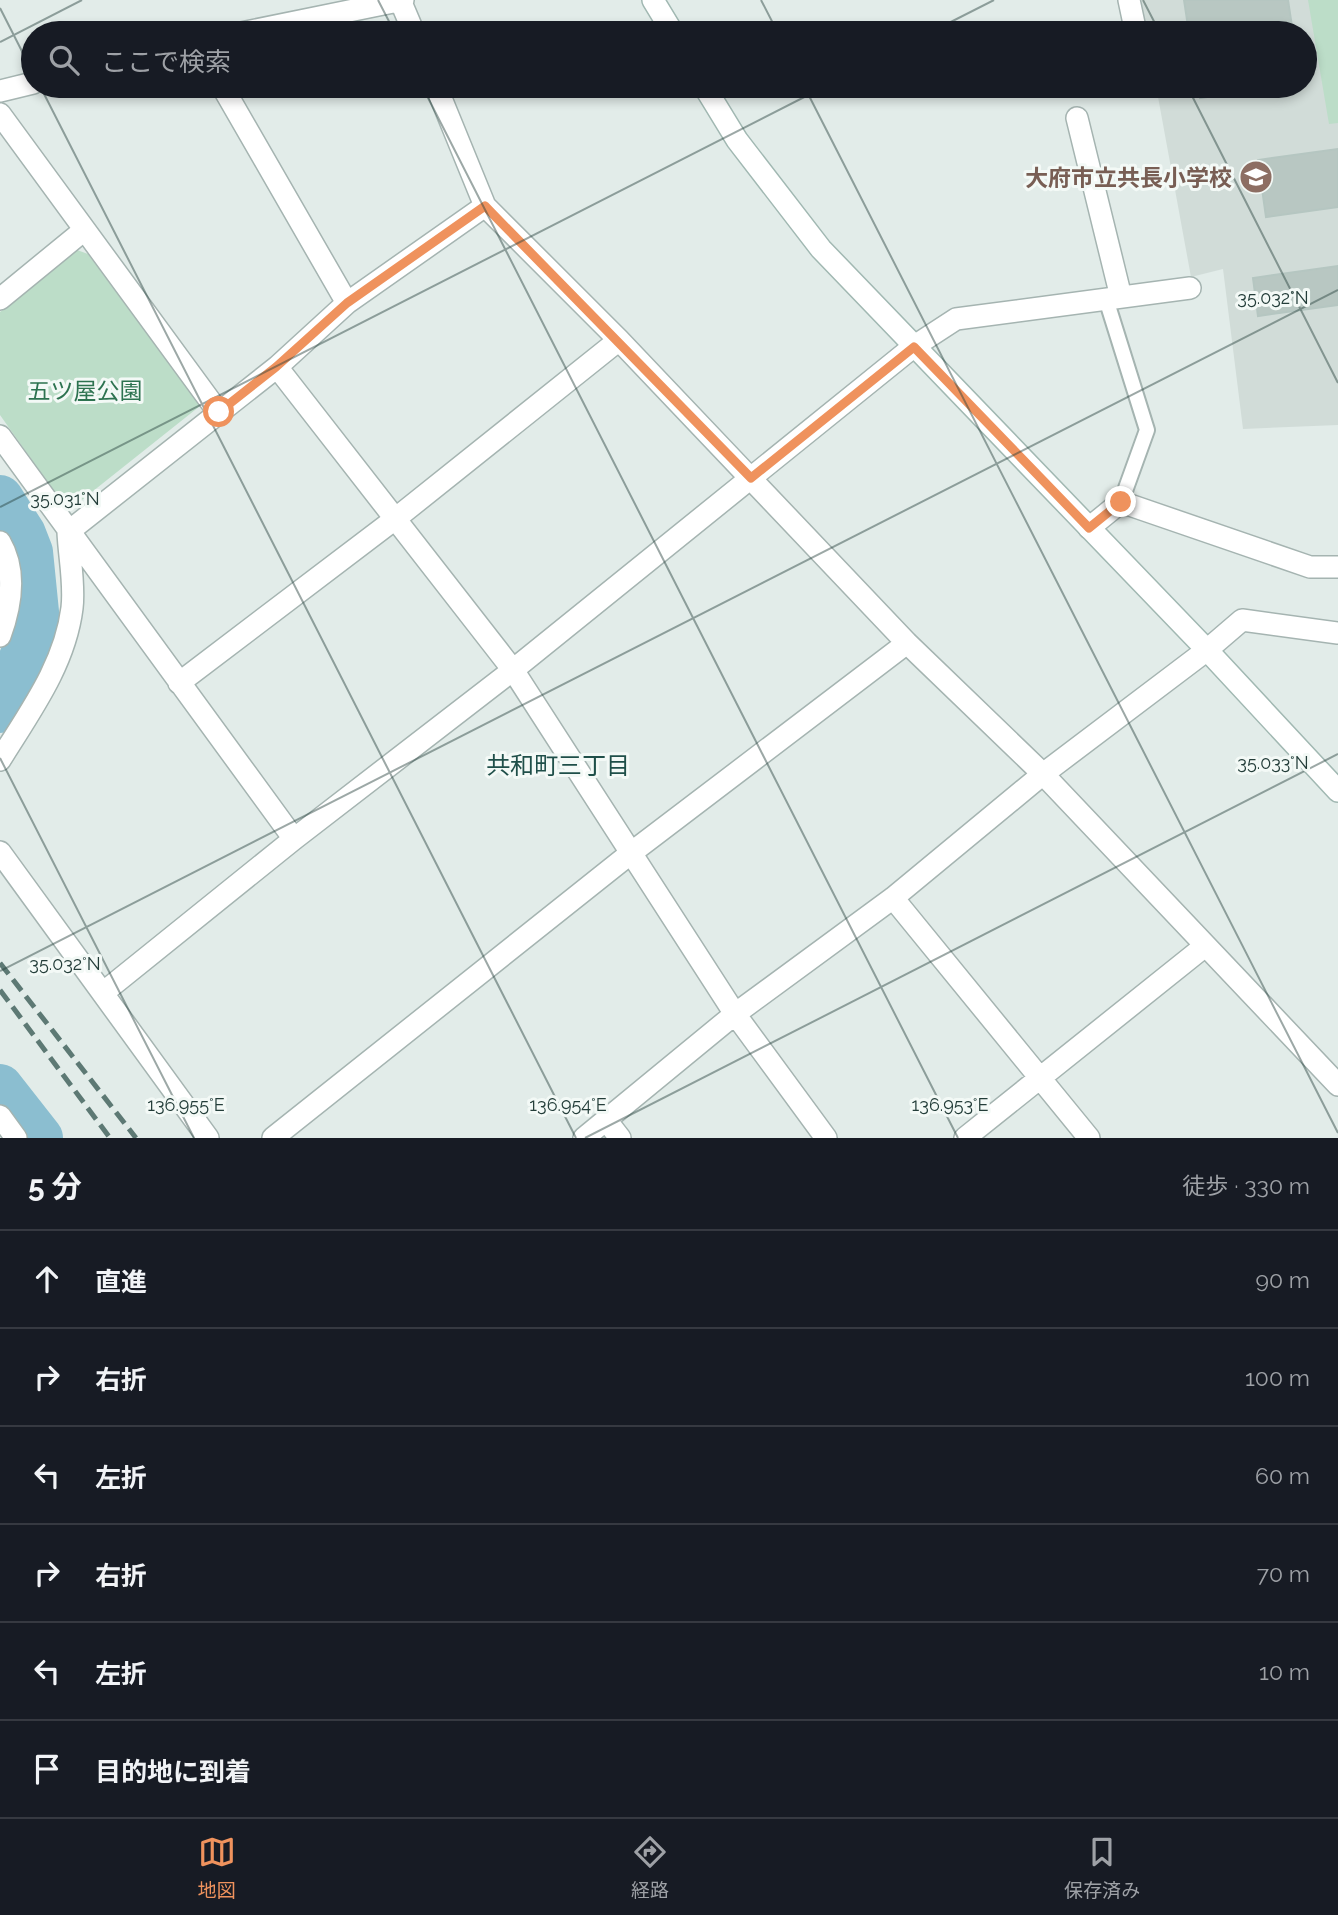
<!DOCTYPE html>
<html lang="ja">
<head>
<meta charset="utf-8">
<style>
  body { margin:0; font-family:Raleway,"Noto Sans JP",sans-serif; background:#242831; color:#f1f3f6 }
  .stop { position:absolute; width:21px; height:21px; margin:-16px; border:5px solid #ef925d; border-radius:50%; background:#fff }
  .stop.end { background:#ef925d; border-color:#fff; box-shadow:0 2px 7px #0008 }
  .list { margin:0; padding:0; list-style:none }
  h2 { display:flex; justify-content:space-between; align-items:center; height:91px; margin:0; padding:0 28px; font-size:30px }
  h2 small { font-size:23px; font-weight:400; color:#9ea1a6 }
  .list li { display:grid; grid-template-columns:46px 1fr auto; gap:21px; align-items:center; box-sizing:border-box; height:98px; padding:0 28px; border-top:2px solid #363941 }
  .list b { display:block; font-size:26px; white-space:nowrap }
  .list em { font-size:23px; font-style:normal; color:#9ea1a6 }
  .icon { flex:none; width:38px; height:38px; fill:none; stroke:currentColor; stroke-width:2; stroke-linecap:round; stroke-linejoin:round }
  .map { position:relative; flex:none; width:1338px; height:1138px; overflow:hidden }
  .search { position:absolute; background:#171b24; box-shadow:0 4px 10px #0003; left:21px; right:21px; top:21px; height:77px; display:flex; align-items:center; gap:18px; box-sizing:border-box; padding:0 24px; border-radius:38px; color:#9ea1a6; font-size:26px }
  .sheet { height:679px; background:#171b24 }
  nav { display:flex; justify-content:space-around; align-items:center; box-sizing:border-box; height:98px; border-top:2px solid #363941; background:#171b24; font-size:19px; color:#9ea1a6 }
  nav a { display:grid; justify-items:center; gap:4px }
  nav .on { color:#ef925d }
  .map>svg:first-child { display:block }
  .built { fill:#d1dcd8 }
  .green { fill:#bcddc8 }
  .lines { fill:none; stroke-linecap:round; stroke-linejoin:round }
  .river { stroke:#8bbed0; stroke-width:46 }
  .building { fill:#b8c7c2; stroke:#b5c6c1; stroke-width:2 }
  .lane-casing { stroke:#a5b4b1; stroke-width:18 }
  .street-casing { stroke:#a5b4b1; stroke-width:24 }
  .secondary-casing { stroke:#a1b8b2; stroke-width:24 }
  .lane { stroke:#fff; stroke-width:14 }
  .street { stroke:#fff; stroke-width:21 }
  .secondary { stroke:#fff; stroke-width:21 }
  .rail { stroke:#5d7974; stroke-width:5; stroke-dasharray:14 7; stroke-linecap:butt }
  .route { stroke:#ef925d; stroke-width:9 }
  .ticks { fill:none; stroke:#233d39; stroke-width:2; stroke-opacity:0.45 }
  .labels { text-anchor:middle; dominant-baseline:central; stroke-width:6; stroke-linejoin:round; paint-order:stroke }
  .education-label { font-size:23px; font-weight:bold; fill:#785e54; stroke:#f3f9f6; text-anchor:end }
  .park-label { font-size:23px; fill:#2d7350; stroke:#f3f9f6 }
  .neighbourhood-label { font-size:24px; fill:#1f4f49; stroke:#f3f9f6 }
  .ticks-label { font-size:18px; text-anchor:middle; fill:#233d39; stroke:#f3f9f6; stroke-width:6; stroke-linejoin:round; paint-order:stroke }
</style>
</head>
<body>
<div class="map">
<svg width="1338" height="1138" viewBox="0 0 1338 1138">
  <rect width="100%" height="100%" fill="#e2ece9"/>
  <path class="built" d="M1141 0H1338V425L1243 429 1223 269 1191 277 1156 86H1305V33H1147Z"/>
  <path class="green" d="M1308 0H1338V123L1329 124Z
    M77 250 88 254 200 406 68 511 0 415V312Z"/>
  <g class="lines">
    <path class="river" d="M0 498 23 534 30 552 37 622 0 710
      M0 1087 40 1138"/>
  </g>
  <path class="building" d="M1184 0H1288L1293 33H1189Z
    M1198 86H1279L1200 98Z
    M1338 149V207L1266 217 1258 160Z
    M1338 266V305L1258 316 1253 278Z"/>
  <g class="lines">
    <defs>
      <path id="lane" d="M1106 299 1147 430 1121 502"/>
      <path id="street" d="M400 0 414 33
        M1129 0 1136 33
        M241 33 403 0
        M222 86 347 303
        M436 86 485 206 619 340 907 643 1043 774 1338 1085
        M0 91 33 83
        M0 114 219 413
        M1077 118 1121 297
        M0 299 83 231
        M277 367 513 670 735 1014 826 1138
        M0 436 294 839
        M1089 528 1121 502 1310 567H1338
        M68 532 277 367 347 303 485 206
        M0 542C17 571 11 606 0 636
        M179 683 395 519 619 340
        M0 760C29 713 65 665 72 608 75 584 69 556 68 532
        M0 852 208 1138
        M893 898 1089 1138
        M104 992 294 839 513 670 913 347 956 319 1190 288
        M0 1116 16 1138
        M606 1120 620 1138
        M273 1138 631 853 907 643
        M584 1138 735 1014 893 898 1043 774 1207 650 1242 620 1338 633
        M965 1138 1205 946"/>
      <path id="secondary" d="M653 0 673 33
        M704 86 737 140 821 249 1207 650 1338 791"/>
    </defs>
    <use href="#lane" class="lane-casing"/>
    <use href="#street" class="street-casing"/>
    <use href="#secondary" class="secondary-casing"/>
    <use href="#lane" class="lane"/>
    <use href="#street" class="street"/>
    <use href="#secondary" class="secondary"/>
    <path class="rail" d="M0 963 136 1138
      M0 990 110 1138"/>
  </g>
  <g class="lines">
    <path class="route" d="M219 412 276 367 347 303 485 206 751 478 914 347 1089 528 1121 502"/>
  </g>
  <path class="ticks" d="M378 0 395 33M761 0 778 33M1143 0 1160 33M0 8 33 73M929 33 994 0M0 42 82 0M40 86 576 1138M422 86 958 1138M804 86 1338 1133M1187 86 1338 383M0 507 826 86M0 758 194 1138M0 971 1338 290M585 1138 1338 754"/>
  <defs>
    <symbol id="school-disc" viewBox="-11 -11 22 22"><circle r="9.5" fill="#8d6e63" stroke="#f3f9f6"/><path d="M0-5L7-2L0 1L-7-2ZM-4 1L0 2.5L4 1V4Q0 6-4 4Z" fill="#fff"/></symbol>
  </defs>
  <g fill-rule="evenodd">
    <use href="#school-disc" x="1237" y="158" width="38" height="38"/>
  </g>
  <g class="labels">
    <g class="education-label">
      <text x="1232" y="177">大府市立共長小学校</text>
    </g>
    <g class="park-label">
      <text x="85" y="390">五ツ屋公園</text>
    </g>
    <g class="neighbourhood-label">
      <text x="558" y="765">共和町三丁目</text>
    </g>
  </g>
  <g class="ticks-label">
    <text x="1273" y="304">35.032°N</text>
    <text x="65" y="505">35.031°N</text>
    <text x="1273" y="769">35.033°N</text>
    <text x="65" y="970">35.032°N</text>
    <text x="186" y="1111">136.955°E</text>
    <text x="568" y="1111">136.954°E</text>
    <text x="950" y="1111">136.953°E</text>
  </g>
</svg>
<div class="stop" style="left:219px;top:412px"></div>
<div class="stop end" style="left:1121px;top:502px"></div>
<div class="search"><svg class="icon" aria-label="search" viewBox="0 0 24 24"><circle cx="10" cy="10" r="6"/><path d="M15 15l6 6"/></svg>ここで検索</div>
</div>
<section class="sheet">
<h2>5 分<small>徒歩 · 330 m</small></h2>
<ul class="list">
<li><svg class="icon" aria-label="ahead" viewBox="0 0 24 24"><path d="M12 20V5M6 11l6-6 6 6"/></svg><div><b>直進</b></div><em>90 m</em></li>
<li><svg class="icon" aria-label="right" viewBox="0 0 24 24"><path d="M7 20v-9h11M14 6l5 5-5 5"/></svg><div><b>右折</b></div><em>100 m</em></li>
<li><svg class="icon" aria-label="left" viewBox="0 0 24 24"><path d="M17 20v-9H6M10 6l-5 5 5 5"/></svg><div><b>左折</b></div><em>60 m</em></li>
<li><svg class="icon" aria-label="right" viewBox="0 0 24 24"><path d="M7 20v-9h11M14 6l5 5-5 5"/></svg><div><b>右折</b></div><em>70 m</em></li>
<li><svg class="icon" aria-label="left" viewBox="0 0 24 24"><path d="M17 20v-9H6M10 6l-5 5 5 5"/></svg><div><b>左折</b></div><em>10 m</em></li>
<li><svg class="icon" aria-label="arrive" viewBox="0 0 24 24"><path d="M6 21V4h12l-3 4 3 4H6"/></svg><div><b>目的地に到着</b></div></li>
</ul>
</section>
<nav>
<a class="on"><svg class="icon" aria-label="map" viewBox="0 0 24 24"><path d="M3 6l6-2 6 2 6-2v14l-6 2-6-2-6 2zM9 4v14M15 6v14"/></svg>地図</a>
<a><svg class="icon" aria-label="directions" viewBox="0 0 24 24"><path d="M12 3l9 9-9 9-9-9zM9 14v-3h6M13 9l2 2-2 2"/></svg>経路</a>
<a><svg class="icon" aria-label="saved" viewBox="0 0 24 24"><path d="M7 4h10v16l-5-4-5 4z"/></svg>保存済み</a>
</nav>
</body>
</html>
